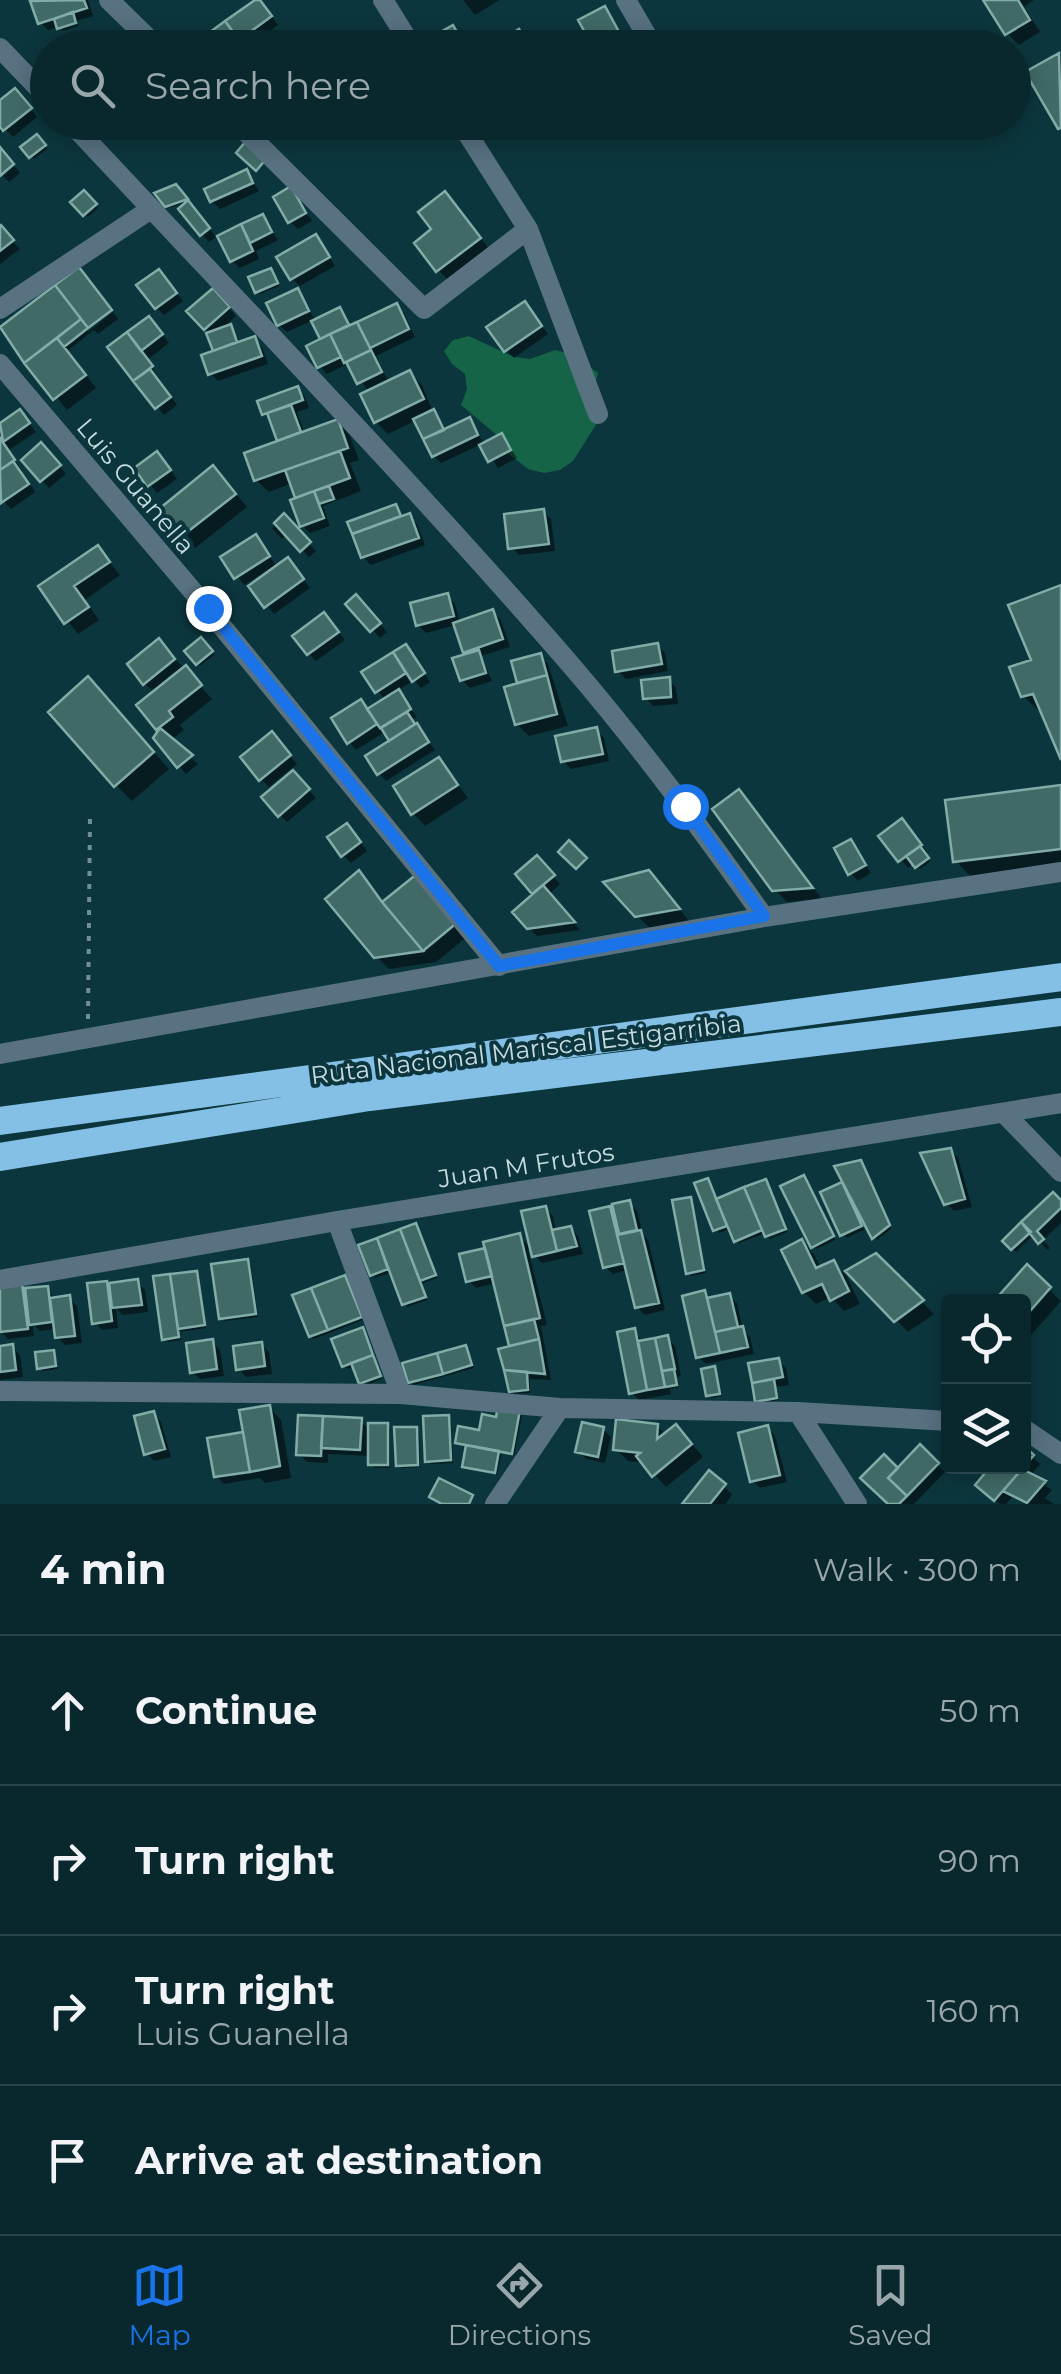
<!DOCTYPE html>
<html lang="en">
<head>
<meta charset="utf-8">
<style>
  body { margin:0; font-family:Montserrat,sans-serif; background:#123036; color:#f1f3f6 }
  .controls { position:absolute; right:30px; bottom:30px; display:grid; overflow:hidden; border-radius:10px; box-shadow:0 5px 25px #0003 }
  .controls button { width:90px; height:90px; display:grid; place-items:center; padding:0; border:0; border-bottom:2px solid #29444a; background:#09282e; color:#f1f3f6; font:50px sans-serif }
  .stop { position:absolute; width:30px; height:30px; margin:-22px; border:8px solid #1a73e8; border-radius:50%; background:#fff }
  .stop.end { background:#1a73e8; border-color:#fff; box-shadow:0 2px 10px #0008 }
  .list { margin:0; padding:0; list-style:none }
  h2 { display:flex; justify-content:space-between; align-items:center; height:130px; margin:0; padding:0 40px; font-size:42px }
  h2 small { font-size:32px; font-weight:400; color:#99a6aa }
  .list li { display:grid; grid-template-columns:65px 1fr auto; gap:30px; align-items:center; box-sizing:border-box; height:150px; padding:0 40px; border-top:2px solid #29444a }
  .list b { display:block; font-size:38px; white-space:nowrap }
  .list p { margin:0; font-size:32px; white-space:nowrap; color:#99a6aa }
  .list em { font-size:32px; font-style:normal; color:#99a6aa }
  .icon { flex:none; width:55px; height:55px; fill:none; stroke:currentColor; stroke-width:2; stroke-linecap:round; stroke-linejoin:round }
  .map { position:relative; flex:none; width:1061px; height:1504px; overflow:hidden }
  .search { position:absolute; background:#09282e; box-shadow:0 5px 25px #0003; left:30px; right:30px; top:30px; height:110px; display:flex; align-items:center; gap:25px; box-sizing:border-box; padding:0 35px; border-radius:55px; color:#99a6aa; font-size:38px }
  .sheet { height:730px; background:#09282e }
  nav { display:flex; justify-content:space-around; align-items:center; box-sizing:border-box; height:140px; border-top:2px solid #29444a; background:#09282e; font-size:28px; color:#99a6aa }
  nav a { display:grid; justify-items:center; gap:5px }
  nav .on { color:#1a73e8 }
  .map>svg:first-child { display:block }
  .forest { fill:#156447 }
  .shadow { fill:#0007 }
  .building { fill:#416a66; stroke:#81aca7; stroke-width:2.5 }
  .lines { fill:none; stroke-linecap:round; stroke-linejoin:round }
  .path { stroke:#708f94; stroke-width:4; stroke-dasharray:5 8; stroke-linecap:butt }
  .minor { stroke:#587282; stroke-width:20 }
  .trunk { stroke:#84c0e5; stroke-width:28 }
  .route { stroke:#1a73e8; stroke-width:12 }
  .labels { text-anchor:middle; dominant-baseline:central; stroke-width:8; stroke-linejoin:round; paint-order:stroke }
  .street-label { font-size:25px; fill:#c6dbdf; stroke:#0c363d }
</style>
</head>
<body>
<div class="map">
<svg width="1061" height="1504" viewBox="0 0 1061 1504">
  <rect width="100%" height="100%" fill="#0c363d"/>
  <path class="forest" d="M469 336 514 357 530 359 555 350 571 354 598 373 594 388 599 420 573 461 560 470 544 473 528 469 504 450 498 436 461 405 467 389 465 374 452 364 444 351 453 340Z"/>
  <path class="shadow" d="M42 0H88L93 16 76 21 78 26 63 31 59 27 48 30 40 22 34 3Z
    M463 0H500L475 15Z
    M986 0H1034L1024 7 1040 32 1019 45 1007 33Z
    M266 8 278 25 246 48H211Z
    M604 9 624 39 608 48H574L591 38Z
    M1058 56 1061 58V128L1028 73Z
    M23 99 37 117 13 137 5 129 0 133V103Z
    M482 122H505L511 132 498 140Z
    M37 138 47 149 34 159 24 148Z
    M0 149 20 173 9 182 0 173Z
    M246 172 259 191 220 209 212 201Z
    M175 187 188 202 170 208 158 194Z
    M291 189 312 221 298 229 290 222Z
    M84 193 98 208 88 217 74 202Z
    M445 194 491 251 450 282 438 270 435 230Z
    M196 211 216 237 209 242 202 234Z
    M262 217 278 240 256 251 259 259 240 268 232 261 221 237Z
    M0 229 20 249 0 264Z
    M316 237 335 266 300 286 292 279Z
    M79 270 88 332 113 312 118 319 98 334 94 330 67 351 96 388 67 410 2 329Z
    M271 271 279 286 260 294 257 291Z
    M166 280 183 301 164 315 157 308Z
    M213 291 236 316 220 330 230 327 241 344 255 339 262 347 268 364 218 381 211 374 216 352 208 332 190 312Z
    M297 291 316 321 340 310 352 327 396 306 404 313 415 337 376 356 389 383 409 373 422 385 433 412 446 431 470 420 485 445 502 436 517 458 498 468 482 444 441 463 434 456 417 420 388 434 376 422 369 392 348 364 327 374 319 366 323 340 313 320 287 332 279 325Z
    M525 304 548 334 514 358 506 350Z
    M156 327 169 343 147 360 177 405 164 415 111 348Z
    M297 389 305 397 309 408 297 412 305 434 337 422 349 434 359 460 350 463 361 491 323 506 330 526 310 533 302 525 300 499 293 483 269 492 256 480 280 442 273 421 264 414Z
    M20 412 36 432 9 450 35 492 11 509 0 497V426Z
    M49 453 66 474 49 488 42 480Z
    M165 462 177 479 157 493 137 469Z
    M225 481 247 507 195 548 162 509Z
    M396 507 404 518 409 516 417 524 425 545 371 565 363 557 350 523Z
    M543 512 551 519 555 551 519 555 511 547Z
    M284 517 316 551 309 557 287 534 282 539 272 528Z
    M256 538 278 568H295L310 588 274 614 252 587 262 579 259 576 244 585 224 558Z
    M98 548 120 575 85 600 99 620 78 634 41 586Z
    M1061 588V753L1043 712H1040L1023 696Z
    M447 596 455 604 460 623 493 612 501 620 510 647 481 656 492 681 470 688 462 680 469 656 456 625 426 633 418 625Z
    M349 604 364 605 387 632 380 638Z
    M332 623 345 640 316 661 309 654Z
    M201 640 214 655 200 666 188 651Z
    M657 645 665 653 668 671 626 679 618 671Z
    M406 647 430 682 421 688 414 680 397 691 417 717 412 720 435 750 386 781 379 773 392 742 385 732 356 750 349 742 361 702 369 711 385 700 365 673Z
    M166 649 212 699 180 725 184 730 171 740 198 764 186 774 179 766 161 731 140 706 155 693 144 683Z
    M540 656 548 664 568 726 529 736 517 724 522 685 520 682Z
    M669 680 676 688 678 704 653 706 646 698Z
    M104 696 169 769 132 801 116 785Z
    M596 730 604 738 609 761 571 769 563 761Z
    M279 742 297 764 269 787 261 779Z
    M439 760 468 798 425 826 413 813Z
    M301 781 316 798 287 822 280 815Z
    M1061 788V866L972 878 956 861Z
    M739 792 751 805 822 899 787 902 774 889Z
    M910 829 928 853 925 855 930 862 920 869 915 863 908 868 882 836Z
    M355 834 367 851 351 863 343 855Z
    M850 842 871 873 858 881 850 873Z
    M545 866 560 884 549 894 580 930 537 936 529 928 536 895 518 874Z
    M359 874 384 904 418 876 469 935 436 962 389 969 376 956Z
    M661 885 689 921 650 928 637 916Z
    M950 1150 958 1158 972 1207 954 1211 946 1203Z
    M863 1166 891 1229 877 1240 862 1214 859 1215 864 1230 846 1238 823 1193 846 1183Z
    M707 1181 717 1201 765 1182 787 1232 770 1239 765 1233 739 1243 731 1228 719 1233Z
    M806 1181 835 1240 816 1249 813 1246Z
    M690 1200 706 1273 691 1276 688 1272Z
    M629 1203 637 1211 643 1235 648 1240 665 1310 645 1315 637 1307 628 1270 613 1274 605 1267 610 1209 617 1216Z
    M1061 1204V1223L1043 1240 1050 1248 1047 1250 1034 1234 1016 1252 1005 1241Z
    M545 1208 553 1216 556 1232 571 1228 578 1236 583 1254 542 1263 528 1249 547 1325 541 1326 551 1380 530 1379V1393L514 1394 511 1391 512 1348 496 1283 476 1288 468 1280 488 1250 519 1236 533 1250Z
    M416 1226 437 1278 421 1284 427 1300 407 1307 392 1272 375 1278 361 1246Z
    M802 1242 814 1254 821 1269 833 1263 846 1275 860 1304 844 1311 831 1297 816 1304 804 1292Z
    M876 1256 934 1314 908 1332 849 1271Z
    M247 1262 251 1265 258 1317 225 1321 221 1318Z
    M1027 1268 1061 1301 1024 1343V1302Z
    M196 1273 199 1276 206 1328 180 1332 181 1340 168 1342 165 1339 156 1278Z
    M345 1278 363 1320 314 1339 311 1336Z
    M137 1282 145 1290 148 1312 123 1315 116 1308 118 1328 102 1330 94 1322 106 1284 113 1291Z
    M21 1287 25 1291 47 1288 55 1299 69 1298 77 1306 82 1343 65 1345 57 1337 56 1329 40 1331 33 1324 34 1336 8 1339 0 1331Z
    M705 1293 711 1300 729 1296 737 1303 743 1330 750 1337 754 1354 706 1364 698 1357Z
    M634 1331 643 1342 667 1338 675 1346 681 1376 677 1377 679 1387 670 1389 671 1394 639 1400 631 1392Z
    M365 1334 382 1379 365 1386 355 1366 348 1369 344 1365Z
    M212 1342 220 1350 224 1376 200 1379 192 1372Z
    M261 1345 269 1352 272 1374 246 1377 239 1369Z
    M12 1347 20 1355 23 1377 0 1380V1348Z
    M466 1348 474 1368 414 1385 410 1382Z
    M54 1352 58 1369 43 1371 39 1368Z
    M778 1361 786 1368 789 1385 776 1387 779 1400 760 1404 751 1366Z
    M714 1369 722 1396 712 1398 708 1395Z
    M269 1407 281 1420 291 1478 265 1483 260 1478 224 1484 216 1476Z
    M519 1412 522 1415 514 1456 502 1453 497 1475 468 1469 464 1466 468 1447 458 1442Z
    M154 1414 161 1422 171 1457 154 1461 147 1453Z
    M448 1418 451 1421 453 1463 431 1464 428 1460Z
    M360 1421 371 1431 387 1425 390 1429V1468H374L371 1456 328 1454V1463L307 1462 299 1454Z
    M657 1426 666 1435 688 1439 703 1457 666 1487 644 1463 628 1461 616 1449Z
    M768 1428 775 1436 787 1482 760 1488 752 1480Z
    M416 1429 419 1432 420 1467 402 1468 398 1465Z
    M603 1429 611 1437 605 1463 586 1459 578 1451Z
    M920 1448 945 1472 914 1504H891L898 1471Z
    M1024 1449 1040 1464 1030 1476 1052 1490 1045 1498 1054 1504H1026L1012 1497 1006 1504H1000L986 1492 1024 1466Z
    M709 1473 732 1494 726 1504H685Z"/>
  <path class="building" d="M84 0 87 8 38 24 30 1Z
    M255 0H260L272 16 239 40 225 21Z
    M983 0H1018L1030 20 1005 35Z
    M605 6 618 30 592 45 578 20Z
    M73 12 76 23 57 29 54 19Z
    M225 21 243 45 208 48 202 38Z
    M453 25 466 48H435L430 38Z
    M519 29 530 48H488Z
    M1059 53 1061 128 1058 129 1025 72Z
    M15 88 32 108 3 131 0 127V100Z
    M37 134 46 145 29 158 20 147Z
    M246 141 266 159 256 171 236 153Z
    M0 147 14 164 0 176Z
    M247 169 253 183 210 202 204 189Z
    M176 184 188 199 165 207 154 193Z
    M291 186 306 213 288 223 273 197Z
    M84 190 97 204 83 216 70 202Z
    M445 191 481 238 436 272 414 243 431 229 418 212Z
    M188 200 210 228 200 236 178 209Z
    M263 214 272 232 250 243 241 224Z
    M241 224 253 251 230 262 217 236Z
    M1 225 14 240 0 251V226Z
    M316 234 330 257 290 280 276 257Z
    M79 267 112 310 88 328 55 285Z
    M271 268 278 283 255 293 248 277Z
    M159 269 177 293 155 309 136 285Z
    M55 285 81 319 24 363 0 327Z
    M213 288 230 307 204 330 186 311Z
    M298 288 309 311 277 326 266 303Z
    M525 301 542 326 504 352 486 327Z
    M397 303 409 329 370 348 357 322Z
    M340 307 349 325 320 339 311 321Z
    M149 316 163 334 141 351 127 332Z
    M81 319 88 328 64 347 57 338Z
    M357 322 371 350 344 363 330 334Z
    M231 324 237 342 213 351 206 333Z
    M127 332 153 366 133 381 107 347Z
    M330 334 341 357 317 368 306 346Z
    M255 336 262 356 208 375 201 355Z
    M57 338 86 375 53 400 24 363Z
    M371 350 382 372 357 384 346 362Z
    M150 369 171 397 155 409 133 381Z
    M410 370 424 399 374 423 360 394Z
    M298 386 303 400 262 415 257 401Z
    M291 405 301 432 277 441 267 413Z
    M20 409 30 423 3 442 0 423Z
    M434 409 444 430 423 439 413 419Z
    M470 417 478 435 432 457 423 439Z
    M338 419 348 448 254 481 244 453Z
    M502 433 511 450 488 462 479 445Z
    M0 438 15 460 0 470Z
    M41 442 61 465 40 482 21 460Z
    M157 451 171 470 147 487 134 468Z
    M340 451 350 478 295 498 285 470Z
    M13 461 29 484 1 503 0 470Z
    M213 465 236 494 181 537 159 509Z
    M329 486 334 499 319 504 314 491Z
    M314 491 324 518 300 527 290 500Z
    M396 504 401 516 352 534 347 522Z
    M544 509 549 544 508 549 504 514Z
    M284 513 311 542 300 552 274 523Z
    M410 513 419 538 361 558 352 534Z
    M256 534 270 556 234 579 220 557Z
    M98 545 110 562 74 586 89 607 64 624 38 586Z
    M288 557 304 579 264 608 248 586Z
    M1061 585V760L1033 694 1021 697 1009 667 1031 660 1008 605Z
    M448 593 454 616 416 626 410 603Z
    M356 594 381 623 370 632 345 604Z
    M493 609 503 639 463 653 453 623Z
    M324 612 339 632 307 655 292 636Z
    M201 637 213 651 196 665 184 651Z
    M159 638 175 659 143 685 127 664Z
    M658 643 662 664 615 672 612 651Z
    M406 644 425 673 412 682 393 652Z
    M479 650 486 673 460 681 452 658Z
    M393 652 406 673 375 693 361 672Z
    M541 653 547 675 517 683 511 661Z
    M186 665 202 685 169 711 173 717 156 730 136 705Z
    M547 675 557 714 515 725 504 687Z
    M88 676 154 752 114 787 48 712Z
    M670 677 671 697 643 699 641 680Z
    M399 689 411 709 380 728 367 709Z
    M361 699 377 724 347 744 331 718Z
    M407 712 415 724 389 741 381 728Z
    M417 723 429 742 377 775 365 756Z
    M597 727 603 754 561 762 555 736Z
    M160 728 193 755 177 768 153 738Z
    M272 731 291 755 259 781 240 757Z
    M439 757 458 785 411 815 393 786Z
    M293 770 310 789 278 817 261 797Z
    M1061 785V849L953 862 945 800Z
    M739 789 813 888 772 891 712 809Z
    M902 818 922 845 898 862 878 836Z
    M347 823 361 842 341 857 327 837Z
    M851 839 866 865 848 875 834 848Z
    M569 840 587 858 576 869 558 852Z
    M920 846 929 858 915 868 906 856Z
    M537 855 555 875 532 894 515 874Z
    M359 870 382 902 423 951 374 958 325 899Z
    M649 870 680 909 635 917 603 882Z
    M418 873 459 921 423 951 382 902Z
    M543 885 575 922 527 929 512 912Z
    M951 1148 965 1199 944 1205 920 1153Z
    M861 1160 890 1225 872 1239 834 1166Z
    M804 1175 834 1236 811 1248 780 1186Z
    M708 1178 727 1226 713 1231 694 1183Z
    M766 1179 786 1229 765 1237 744 1187Z
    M842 1182 862 1226 840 1236 820 1192Z
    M744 1187 762 1230 734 1242 716 1199Z
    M1053 1192 1061 1200V1208L1037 1231 1044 1239 1038 1244 1021 1222Z
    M691 1197 704 1270 686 1274 672 1200Z
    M630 1200 637 1230 619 1234 612 1204Z
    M546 1206 557 1251 532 1257 521 1211Z
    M610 1206 624 1263 603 1268 589 1211Z
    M1021 1222 1031 1232 1011 1250 1002 1241Z
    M416 1223 436 1275 420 1281 400 1229Z
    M571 1226 577 1246 557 1251 552 1230Z
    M400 1229 426 1297 402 1305 377 1238Z
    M641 1230 659 1303 635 1308 617 1235Z
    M520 1233 540 1318 504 1326 483 1242Z
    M377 1238 388 1269 370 1276 358 1245Z
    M802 1239 816 1268 834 1260 849 1291 830 1301 822 1284 802 1293 781 1250Z
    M485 1248 492 1276 466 1282 459 1254Z
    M876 1253 924 1300 894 1322 845 1271Z
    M248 1259 256 1314 219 1319 211 1264Z
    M1027 1264 1051 1287 1024 1318V1302H993Z
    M197 1271 205 1325 178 1329 170 1274Z
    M170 1274 179 1337 162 1340 153 1276Z
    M345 1275 362 1317 328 1330 311 1288Z
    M138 1279 142 1305 112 1308 109 1283Z
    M107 1281 112 1321 92 1324 87 1283Z
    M22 1284 28 1329 0 1332V1287Z
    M48 1286 52 1322 29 1325 25 1288Z
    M311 1288 328 1330 309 1337 292 1295Z
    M705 1290 720 1353 696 1358 682 1296Z
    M730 1293 738 1327 715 1332 707 1298Z
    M70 1295 75 1336 55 1338 50 1298Z
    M534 1319 539 1339 509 1346 504 1326Z
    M743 1326 748 1347 720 1353 715 1332Z
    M363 1327 373 1355 342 1367 331 1339Z
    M635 1328 647 1390 629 1394 617 1332Z
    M668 1335 675 1369 662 1371 655 1338Z
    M655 1338 665 1387 647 1390 638 1341Z
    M213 1339 217 1369 190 1373 186 1343Z
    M539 1339 545 1374 504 1370 498 1349Z
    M262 1342 265 1366 236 1370 233 1346Z
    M13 1344 16 1370 0 1372V1346Z
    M466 1345 472 1365 443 1374 437 1353Z
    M54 1350 56 1366 37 1369 35 1352Z
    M437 1353 443 1374 408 1383 402 1363Z
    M373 1355 381 1376 359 1384 351 1363Z
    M779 1358 783 1377 752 1383 748 1363Z
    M715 1366 720 1394 706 1396 701 1369Z
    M674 1369 677 1385 665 1387 662 1371Z
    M504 1370 527 1372 528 1390 509 1392Z
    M774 1379 777 1398 755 1402 752 1383Z
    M270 1405 280 1466 250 1472 239 1410Z
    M498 1406 520 1410 512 1454 455 1443 458 1426 479 1430 482 1414 496 1417Z
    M154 1411 165 1449 144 1455 134 1416Z
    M298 1415 323 1416 321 1456 296 1455Z
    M449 1415 451 1460 425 1462 423 1416Z
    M323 1416 362 1418 360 1450 321 1448Z
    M616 1419 658 1424 657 1439 676 1424 692 1444 652 1477 636 1456 640 1453 613 1450Z
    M582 1422 604 1427 598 1457 575 1452Z
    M368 1423H388V1465H368Z
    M768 1425 780 1475 750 1482 738 1433Z
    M394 1427H417L418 1465 396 1466Z
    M243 1432 250 1472 214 1477 207 1438Z
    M920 1444 939 1463 907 1496 888 1478Z
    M466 1445 499 1451 495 1473 462 1467Z
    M1024 1446 1034 1455 994 1501 975 1485 991 1466H1024Z
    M884 1454 898 1468 888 1478 907 1496 899 1504H888L860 1478Z
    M1022 1469 1046 1481 1027 1503 1003 1491Z
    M709 1470 726 1484 710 1504H682Z
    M439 1478 473 1495 469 1504H442L429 1497Z"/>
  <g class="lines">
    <path class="path" d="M88 1019 90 817"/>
    <path class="minor" d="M109 0 158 48
      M383 0 413 48
      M626 0 654 48
      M0 48 48 98
      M70 122C238 302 409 478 570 664 639 744 702 830 764 917
      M236 122 424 309 528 229
      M460 122 528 229 598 414
      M0 309 151 209
      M0 364 207 608 499 966
      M0 1054 764 917 1061 872
      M1004 1113 1061 1172
      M337 1221 401 1394
      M0 1280 337 1221 1061 1103
      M0 1391 401 1394 560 1408 798 1412 948 1421
      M798 1412 857 1504
      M1024 1429 1061 1454
      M495 1504 560 1408"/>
    <path class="trunk" d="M0 1121 1061 977
      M0 1157 369 1097 1061 1012"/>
  </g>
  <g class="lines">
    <path class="route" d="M208 608 499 966 764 916 685 806"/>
  </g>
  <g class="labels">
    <g class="street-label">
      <text transform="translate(136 486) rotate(50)">Luis Guanella</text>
      <text transform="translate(526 1049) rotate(-7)">Ruta Nacional Mariscal Estigarribia</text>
      <text transform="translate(526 1165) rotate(-9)">Juan M Frutos</text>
    </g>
  </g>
</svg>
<div class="controls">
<button><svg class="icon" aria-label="locate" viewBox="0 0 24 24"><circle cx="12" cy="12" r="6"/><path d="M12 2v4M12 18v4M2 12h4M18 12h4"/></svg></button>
<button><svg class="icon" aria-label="layers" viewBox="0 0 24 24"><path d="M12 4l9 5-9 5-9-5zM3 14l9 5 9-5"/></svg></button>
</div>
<div class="stop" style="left:685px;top:806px"></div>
<div class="stop end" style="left:208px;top:608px"></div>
<div class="search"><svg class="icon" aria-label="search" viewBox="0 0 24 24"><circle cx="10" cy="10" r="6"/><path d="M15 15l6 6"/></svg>Search here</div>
</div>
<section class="sheet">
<h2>4 min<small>Walk · 300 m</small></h2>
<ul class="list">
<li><svg class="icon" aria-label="ahead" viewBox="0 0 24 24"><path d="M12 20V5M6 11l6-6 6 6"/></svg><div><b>Continue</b></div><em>50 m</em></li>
<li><svg class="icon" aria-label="right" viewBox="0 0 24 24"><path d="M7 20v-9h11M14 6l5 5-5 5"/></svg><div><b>Turn right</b></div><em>90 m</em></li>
<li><svg class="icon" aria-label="right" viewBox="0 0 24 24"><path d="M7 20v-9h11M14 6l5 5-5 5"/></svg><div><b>Turn right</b><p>Luis Guanella</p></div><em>160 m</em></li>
<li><svg class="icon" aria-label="arrive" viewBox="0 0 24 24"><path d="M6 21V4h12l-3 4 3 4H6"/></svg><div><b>Arrive at destination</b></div></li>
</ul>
</section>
<nav>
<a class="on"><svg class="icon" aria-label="map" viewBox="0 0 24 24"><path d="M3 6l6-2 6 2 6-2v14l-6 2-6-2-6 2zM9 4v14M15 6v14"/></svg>Map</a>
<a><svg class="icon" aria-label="directions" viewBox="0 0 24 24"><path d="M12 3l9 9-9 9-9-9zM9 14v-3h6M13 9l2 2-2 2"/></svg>Directions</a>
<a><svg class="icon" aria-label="saved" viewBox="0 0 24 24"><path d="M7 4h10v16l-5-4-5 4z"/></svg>Saved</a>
</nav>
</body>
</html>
